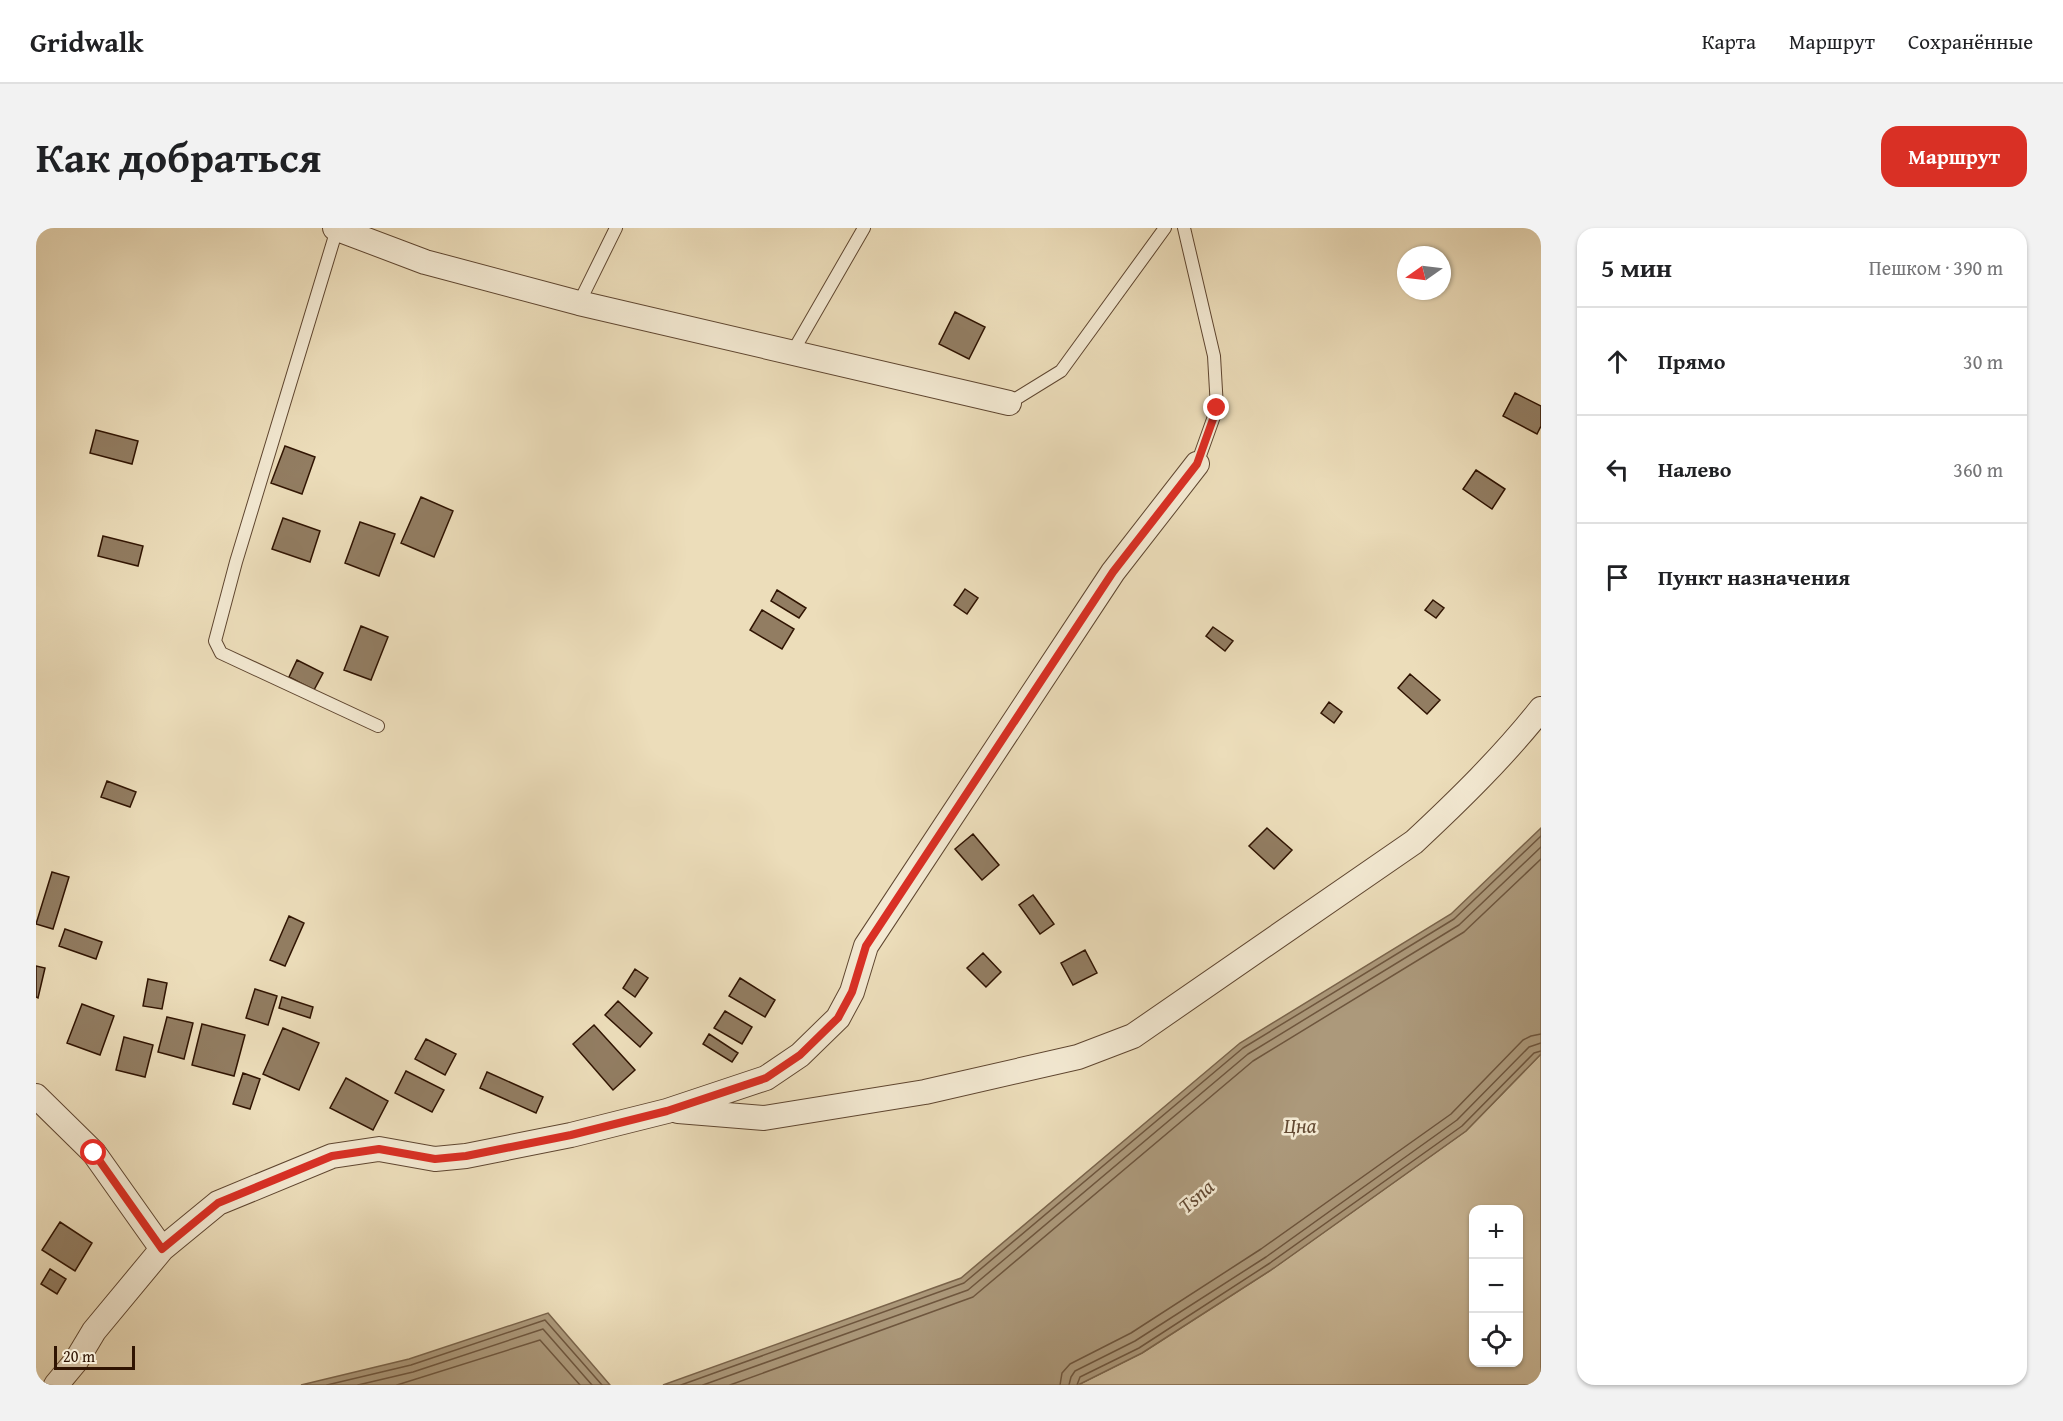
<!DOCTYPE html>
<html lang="ru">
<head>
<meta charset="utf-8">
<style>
  body { margin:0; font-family:"Gentium Book Plus",serif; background:#f2f2f2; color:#202124 }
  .controls { position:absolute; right:18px; bottom:18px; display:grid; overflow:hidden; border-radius:12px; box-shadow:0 2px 4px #0004 }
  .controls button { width:54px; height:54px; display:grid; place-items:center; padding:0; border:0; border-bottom:2px solid #e0e0e0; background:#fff; color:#202124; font:30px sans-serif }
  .compass { position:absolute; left:1361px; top:18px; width:54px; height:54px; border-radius:50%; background:#fff; box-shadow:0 2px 4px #0004; rotate:256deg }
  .scale { position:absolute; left:18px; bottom:15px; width:81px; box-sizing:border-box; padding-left:6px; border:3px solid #301402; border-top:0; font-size:16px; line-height:21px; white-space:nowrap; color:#301402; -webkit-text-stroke:4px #f3e9d2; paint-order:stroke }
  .stop { position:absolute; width:18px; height:18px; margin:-14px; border:4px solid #d93025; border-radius:50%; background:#fff }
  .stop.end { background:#d93025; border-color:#fff; box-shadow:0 2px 6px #0008 }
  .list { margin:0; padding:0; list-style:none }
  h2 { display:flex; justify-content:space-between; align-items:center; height:78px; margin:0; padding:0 24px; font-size:26px }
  h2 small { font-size:20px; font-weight:400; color:#757577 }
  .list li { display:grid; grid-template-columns:39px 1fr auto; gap:18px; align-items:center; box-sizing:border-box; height:108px; padding:0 24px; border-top:2px solid #e0e0e0 }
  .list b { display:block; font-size:22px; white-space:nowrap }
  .list em { font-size:20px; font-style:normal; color:#757577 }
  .icon { flex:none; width:33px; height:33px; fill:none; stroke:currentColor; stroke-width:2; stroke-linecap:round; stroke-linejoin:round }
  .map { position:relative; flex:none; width:1505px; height:1157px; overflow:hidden; border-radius:18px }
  header { display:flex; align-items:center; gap:36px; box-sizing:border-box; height:84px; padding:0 30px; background:#fff; border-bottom:2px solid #e0e0e0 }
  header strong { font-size:28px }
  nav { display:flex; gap:33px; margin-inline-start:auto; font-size:21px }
  .intro { display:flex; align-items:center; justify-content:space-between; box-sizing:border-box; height:144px; padding:0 36px }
  h1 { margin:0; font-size:42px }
  .button { padding:15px 27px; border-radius:18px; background:#d93025; color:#fff; font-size:21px; font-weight:700 }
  main { display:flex; gap:36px; padding:0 36px }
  aside { flex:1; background:#fff; border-radius:18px; box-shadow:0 2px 4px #0004 }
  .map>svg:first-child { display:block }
  .green { fill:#ccbb9b; stroke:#7e684e; stroke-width:1.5; fill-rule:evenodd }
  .water { fill:#ac997b; stroke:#7a644b; stroke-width:1.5 }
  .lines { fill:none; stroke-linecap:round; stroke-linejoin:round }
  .shore { stroke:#6e563e; stroke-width:1.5 }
  .building { fill:#927d62; stroke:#301402; stroke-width:1.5 }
  .lane-casing { stroke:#5f4630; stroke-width:14 }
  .street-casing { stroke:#5f4630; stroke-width:26 }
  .lane { stroke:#f3e9d2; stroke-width:12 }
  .street { stroke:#f3e9d2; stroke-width:24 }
  .route { stroke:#d93025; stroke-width:8 }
  .labels { text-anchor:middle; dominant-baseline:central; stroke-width:5; stroke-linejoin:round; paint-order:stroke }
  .water-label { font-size:21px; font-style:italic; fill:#624932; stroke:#f3e9d2 }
</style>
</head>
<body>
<header>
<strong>Gridwalk</strong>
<nav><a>Карта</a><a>Маршрут</a><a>Сохранённые</a></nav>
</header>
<div class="intro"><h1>Как добраться</h1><a class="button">Маршрут</a></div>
<main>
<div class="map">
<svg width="1505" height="1157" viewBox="0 0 1505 1157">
  <rect width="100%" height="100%" fill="#ecddba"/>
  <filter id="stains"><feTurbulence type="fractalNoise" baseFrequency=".00333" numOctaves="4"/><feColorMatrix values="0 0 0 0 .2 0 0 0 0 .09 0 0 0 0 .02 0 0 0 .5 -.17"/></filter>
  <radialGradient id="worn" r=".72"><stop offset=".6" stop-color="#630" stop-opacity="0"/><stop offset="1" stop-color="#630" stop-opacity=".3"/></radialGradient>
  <path class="green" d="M1505 826V1157H1042L1106 1125 1238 1040 1430 903ZM1438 982H1482V1134H1438Z"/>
  <path class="water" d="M1505 600V826L1430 903 1238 1040 1106 1125 1042 1157H627L925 1050 1204 815 1415 686Z
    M512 1085 574 1157H265L373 1131Z"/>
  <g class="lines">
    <path class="shore" d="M291 1157 375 1137 509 1092 566 1157
      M322 1157 377 1144 507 1101 556 1157
      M361 1157 504 1112 544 1157
      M645 1157 928 1055 1207 820 1418 691 1505 608
      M667 1157 932 1062 1212 826 1423 697 1505 619
      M694 1157 937 1069 1217 833 1428 704 1505 631
      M1024 1157 1026 1145 1034 1136 1095 1105 1225 1021 1415 886 1487 812 1495 808 1505 806
      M1033 1157 1035 1149 1039 1143 1099 1113 1230 1029 1421 892 1493 819 1505 815
      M1041 1157 1044 1149 1103 1120 1234 1035 1426 898 1498 825 1505 823"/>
  </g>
  <path class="building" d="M919 84 949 99 933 131 903 116Z
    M1479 165 1505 178V198L1501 206 1467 188Z
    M60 202 102 213 96 236 54 225Z
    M249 218 279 229 266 266 235 255Z
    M1440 242 1469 261 1456 281 1427 261Z
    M385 269 417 283 398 329 365 315Z
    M247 290 284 303 274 334 236 321Z
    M324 294 359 306 343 348 309 335Z
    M67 308 107 318 102 338 62 328Z
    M929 361 942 370 931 386 918 377Z
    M741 362 770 380 763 390 735 373Z
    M1397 372 1408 380 1400 390 1389 382Z
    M726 382 758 401 746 421 714 402Z
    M325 398 352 409 335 452 308 442Z
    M1177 399 1197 413 1189 423 1170 408Z
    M261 432 287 445 278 462 253 449Z
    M1374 446 1404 472 1391 486 1362 460Z
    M1293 474 1306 484 1298 495 1285 485Z
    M71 553 100 564 94 579 65 569Z
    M1231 600 1256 622 1238 641 1213 618Z
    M937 606 963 637 946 652 919 621Z
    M16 644 33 649 17 701 0 696Z
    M997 667 1018 696 1004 706 983 677Z
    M253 688 268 695 249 738 234 732Z
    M29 701 66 714 60 731 23 718Z
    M1049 722 1061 745 1037 757 1025 735Z
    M947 725 965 744 950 759 931 740Z
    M0 738 9 740 2 770 0 769Z
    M599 741 612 750 599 769 587 760Z
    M704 750 739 772 729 789 693 768Z
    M112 751 131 755 126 781 107 778Z
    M219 761 241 768 232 797 210 790Z
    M246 769 277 779 274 790 243 780Z
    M582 773 616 805 604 819 569 787Z
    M46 776 78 788 64 827 31 815Z
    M689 783 716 799 706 816 678 800Z
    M131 789 157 795 148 831 122 824Z
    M166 796 209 807 198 848 156 837Z
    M558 797 599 842 577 862 537 816Z
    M247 800 283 815 263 862 227 846Z
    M673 806 702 825 696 834 667 816Z
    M88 809 117 817 109 849 80 842Z
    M390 811 420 826 409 847 379 831Z
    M370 843 408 862 396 884 359 865Z
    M451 844 507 869 500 885 444 860Z
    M207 845 224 851 214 881 197 876Z
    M310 850 352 873 337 902 294 880Z
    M24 994 56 1015 39 1043 6 1022Z
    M14 1041 30 1051 21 1066 5 1056Z"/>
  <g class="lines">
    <defs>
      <path id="lane" d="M1148 0 1178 128 1181 180 1161 236
        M301 1 200 334 179 413 185 425 342 498
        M543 75 580 0
        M756 125 828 0
        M973 175 1025 143 1129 0"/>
      <path id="street" d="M299 0 389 34 543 75 973 175
        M0 868 58 925 126 1021
        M642 883 728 890 889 864 1042 829 1097 808 1378 614C1423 572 1467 529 1505 481
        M20 1157 40 1133 58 1103 126 1021 182 975 296 928 343 921 399 931 430 928 535 907 631 883 730 850 764 827 802 790 816 764 830 718 1077 344 1161 236"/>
    </defs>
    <use href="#lane" class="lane-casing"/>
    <use href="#street" class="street-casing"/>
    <use href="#lane" class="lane"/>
    <use href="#street" class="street"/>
  </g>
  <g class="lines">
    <path class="route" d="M58 925 126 1021 182 975 296 928 343 921 399 931 430 928 535 907 631 883 730 850 764 827 802 790 816 764 830 718 1077 344 1161 236 1181 180"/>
  </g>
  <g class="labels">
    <g class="water-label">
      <text x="1264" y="897">Цна</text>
      <text transform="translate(1160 968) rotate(-41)">Tsna</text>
    </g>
  </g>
  <rect width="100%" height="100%" filter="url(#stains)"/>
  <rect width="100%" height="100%" fill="url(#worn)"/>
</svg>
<div class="controls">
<button>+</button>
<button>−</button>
<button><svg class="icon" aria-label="locate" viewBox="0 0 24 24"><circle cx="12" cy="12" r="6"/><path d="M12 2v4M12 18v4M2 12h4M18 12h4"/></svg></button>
</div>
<svg class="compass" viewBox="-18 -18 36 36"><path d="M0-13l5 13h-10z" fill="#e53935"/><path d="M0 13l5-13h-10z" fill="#757577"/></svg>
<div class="scale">20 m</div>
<div class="stop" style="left:58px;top:925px"></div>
<div class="stop end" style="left:1181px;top:180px"></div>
</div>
<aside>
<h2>5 мин<small>Пешком · 390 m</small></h2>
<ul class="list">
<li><svg class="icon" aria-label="ahead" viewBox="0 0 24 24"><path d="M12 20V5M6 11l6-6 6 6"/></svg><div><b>Прямо</b></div><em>30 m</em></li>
<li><svg class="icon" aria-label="left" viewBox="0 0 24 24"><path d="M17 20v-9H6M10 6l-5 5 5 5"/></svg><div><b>Налево</b></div><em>360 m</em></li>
<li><svg class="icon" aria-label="arrive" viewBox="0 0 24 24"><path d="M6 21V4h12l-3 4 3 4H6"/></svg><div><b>Пункт назначения</b></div></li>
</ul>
</aside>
</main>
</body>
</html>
